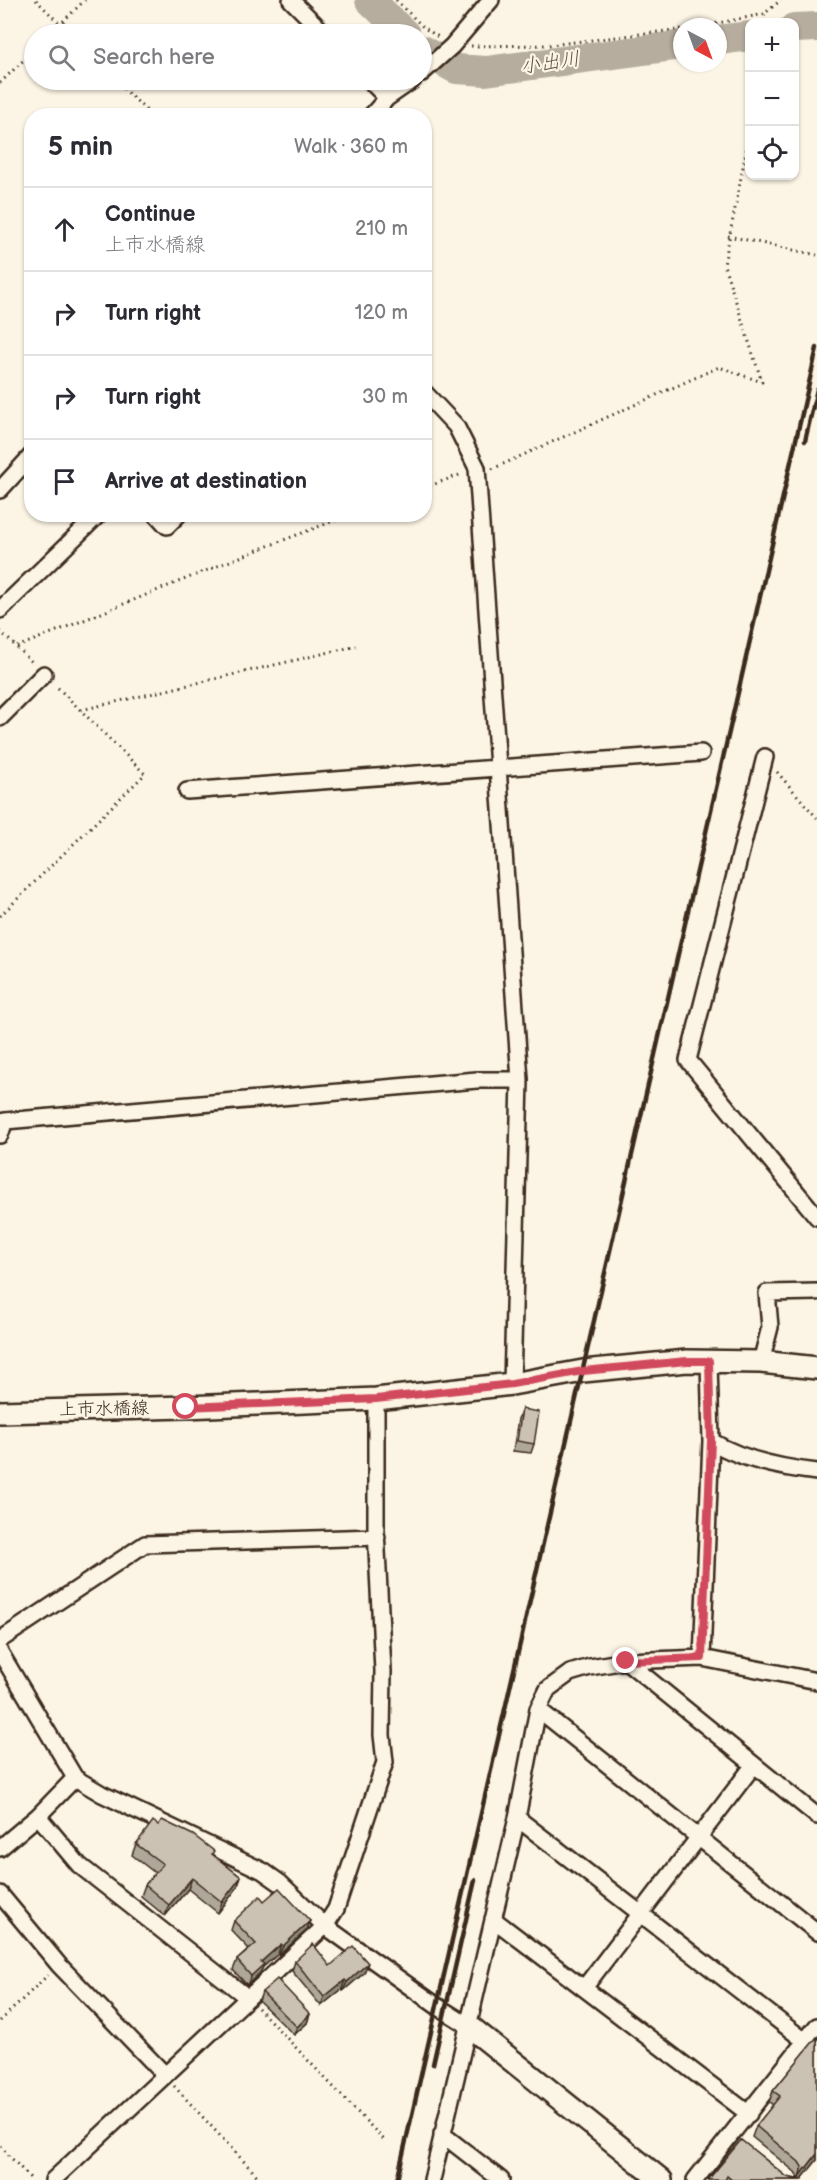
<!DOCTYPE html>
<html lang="en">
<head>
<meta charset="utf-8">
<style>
  body { margin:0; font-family:"Balsamiq Sans","Klee One",sans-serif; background:#f2f2f3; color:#2b2b33 }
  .controls { position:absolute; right:18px; top:18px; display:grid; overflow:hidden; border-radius:12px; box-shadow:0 2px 4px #0004 }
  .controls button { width:54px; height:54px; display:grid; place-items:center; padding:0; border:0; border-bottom:2px solid #e1e1e2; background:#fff; color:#2b2b33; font:30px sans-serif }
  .compass { position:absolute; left:673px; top:18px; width:54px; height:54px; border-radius:50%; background:#fff; box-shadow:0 2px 4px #0004; rotate:139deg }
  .stop { position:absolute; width:18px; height:18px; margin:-14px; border:4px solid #d1495b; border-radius:50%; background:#fff }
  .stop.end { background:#d1495b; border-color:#fff; box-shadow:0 2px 6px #0008 }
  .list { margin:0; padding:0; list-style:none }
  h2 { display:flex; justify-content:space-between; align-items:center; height:78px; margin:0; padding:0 24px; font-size:26px }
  h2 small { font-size:20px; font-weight:400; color:#7c7c81 }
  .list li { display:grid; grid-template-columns:39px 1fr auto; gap:18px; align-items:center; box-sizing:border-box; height:84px; padding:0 24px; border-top:2px solid #e1e1e2 }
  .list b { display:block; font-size:22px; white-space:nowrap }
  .list p { margin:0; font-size:20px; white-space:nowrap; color:#7c7c81 }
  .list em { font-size:20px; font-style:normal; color:#7c7c81 }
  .icon { flex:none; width:33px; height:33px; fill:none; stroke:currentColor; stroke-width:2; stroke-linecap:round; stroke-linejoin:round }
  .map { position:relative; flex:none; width:817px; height:2180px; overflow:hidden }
  .search { position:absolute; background:#fff; box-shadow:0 2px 4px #0004; left:24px; top:24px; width:408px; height:66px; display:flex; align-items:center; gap:15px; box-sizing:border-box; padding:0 21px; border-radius:33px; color:#7c7c81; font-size:22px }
  .panel { position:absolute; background:#fff; box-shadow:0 2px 4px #0004; left:24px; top:108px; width:408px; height:414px; border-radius:24px }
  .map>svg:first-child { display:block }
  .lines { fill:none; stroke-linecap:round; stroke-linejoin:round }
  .river { stroke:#b7ad9e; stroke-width:30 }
  .street-casing { stroke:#3b2a1e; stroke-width:20 }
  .secondary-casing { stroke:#3b2a1e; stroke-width:26 }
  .path { stroke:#3b2a1e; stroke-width:3; stroke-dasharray:1.5 4.5; stroke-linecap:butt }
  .street { stroke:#fcf5e5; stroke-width:15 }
  .secondary { stroke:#fcf5e5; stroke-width:21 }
  .rail { stroke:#3b2a1e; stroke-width:4.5 }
  .wall { fill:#afa79a; stroke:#3b2a1e; stroke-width:1.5 }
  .shaded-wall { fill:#8f887d; stroke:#3b2a1e; stroke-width:1.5 }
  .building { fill:#ccc2b3; stroke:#3b2a1e; stroke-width:1.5 }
  .route { stroke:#d1495b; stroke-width:8 }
  .labels { text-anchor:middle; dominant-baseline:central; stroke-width:4.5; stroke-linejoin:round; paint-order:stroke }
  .street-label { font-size:18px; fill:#3b2a1e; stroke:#fcf5e5 }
  .water-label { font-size:20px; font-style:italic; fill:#605144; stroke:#fcf5e5 }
</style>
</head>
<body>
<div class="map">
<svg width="817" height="2180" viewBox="0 0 817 2180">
  <rect width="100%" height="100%" fill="#fcf5e5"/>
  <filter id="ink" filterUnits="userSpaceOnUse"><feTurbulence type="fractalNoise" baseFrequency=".0167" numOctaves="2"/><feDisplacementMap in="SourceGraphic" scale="12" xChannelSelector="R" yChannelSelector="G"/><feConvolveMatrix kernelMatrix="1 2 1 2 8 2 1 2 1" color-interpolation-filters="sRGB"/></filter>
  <g filter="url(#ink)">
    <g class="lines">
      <path class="river" d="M370 0 405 34
        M794 28 817 27
        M718 40 750 36
        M422 50 456 69 486 71 682 45"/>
      <defs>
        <path id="street" d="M291 0 325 34
          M422 73 452 46 491 0
          M369 80 387 98
          M371 116 387 98 413 80
          M424 392 456 426 477 468 520 1080 512 1384
          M0 490 32 455
          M156 514 167 526 179 514
          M0 610 99 514
          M0 718 44 674
          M765 757 688 1060 817 1217
          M187 791 701 753
          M0 1135 5 1121 477 1080H520
          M709 1361 711 1441C742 1460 782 1468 817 1472
          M761 1362 770 1327 767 1293 817 1292
          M0 1640 145 1544 377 1537
          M0 1652 75 1778 102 1794 263 1871 280 1883 325 1926 437 2006 469 2026
          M702 1658 711 1441
          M626 1661 817 1816
          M538 1709 817 1932
          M38 1816 79 1865 248 1998
          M517 1818 805 2041
          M0 1848 38 1816 75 1778
          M0 1894 59 1965 165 2075
          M493 1919 749 2114
          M584 1988 753 1766
          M442 2134 501 2180
          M53 2180 325 1926 336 1909 385 1762 382 1735 383 1671 376 1530V1399
          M432 2180 517 1818 538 1709 548 1689 570 1673 590 1667 626 1661 702 1658 817 1681
          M695 2180 817 2026"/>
        <path id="secondary" d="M0 1412 186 1407 376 1399 512 1384 583 1371 687 1361 761 1362 817 1368
          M469 2026 661 2180"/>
      </defs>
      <use href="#street" class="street-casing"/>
      <use href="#secondary" class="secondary-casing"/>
      <path class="path" d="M36 0 70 34
        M396 0 423 27 440 38
        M765 22 764 14 781 0
        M698 27 764 14
        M50 34 85 0
        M471 46 550 45 682 29
        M115 80 152 116
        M0 83 34 50
        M728 236 817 255
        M492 469 719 367 762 382 724 265 750 131
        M424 488 462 474
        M0 631 33 663
        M17 647 260 549 352 514
        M81 710 356 646
        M777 772 817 818
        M0 916 145 774 55 685
        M258 2008 386 2142
        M0 2021 48 1975
        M174 2086 261 2180
        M0 2146 32 2180"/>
      <use href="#street" class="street"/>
      <use href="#secondary" class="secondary"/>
      <path class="rail" d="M805 441 817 389
        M433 2064 475 1880
        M397 2180 817 348"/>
    </g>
    <path class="wall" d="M522 1409 534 1444 531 1453 513 1451 518 1419Z
      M158 1825 213 1855 241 1877 237 1888 218 1913 188 1889 165 1916 141 1896 145 1885 155 1873 132 1855 136 1844Z
      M234 1921H310L307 1930 279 1955 278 1954 263 1967 260 1973 247 1985 233 1970 237 1960 249 1949 231 1930Z
      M295 1961 330 1966 364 1973 343 1991 342 1989 321 2006 292 1971Z
      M262 1992 310 2014 307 2023 294 2035 259 2001Z
      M817 2037V2160L801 2180H708L741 2140 787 2177 796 2179 798 2177 795 2172 752 2137 756 2126 773 2105 769 2102 773 2091Z"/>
    <path class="shaded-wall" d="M241 1877 237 1888 218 1913 222 1902Z
      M192 1878 188 1889 165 1916 169 1905Z
      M310 1921 307 1930 279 1955 283 1946Z
      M281 1944 278 1954 263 1967 260 1973 247 1985 251 1976 261 1962Z
      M368 1963 364 1973 343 1991 347 1982Z
      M345 1980 342 1989 321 2006 324 1997Z
      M310 2014 307 2023 294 2035 297 2027Z
      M817 2154V2160L801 2180H797Z"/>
    <path class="building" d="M522 1409 539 1412 534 1444 517 1441Z
      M162 1820 193 1835 214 1851 212 1854 241 1877 222 1902 192 1878 169 1905 145 1885 163 1864 136 1844 153 1821 158 1825Z
      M279 1888 310 1921 283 1946 281 1944 261 1962 264 1964 251 1976 237 1960 256 1944 234 1921 260 1896 264 1901Z
      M313 1944 330 1966 353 1946 368 1963 347 1982 345 1980 324 1997 295 1961Z
      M277 1979 310 2014 297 2027 262 1992Z
      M817 2037V2154L797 2180H732L727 2176 725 2180H708L741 2140 787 2177 796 2179 801 2175 802 2167 799 2162 756 2126 780 2096 773 2091Z"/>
  </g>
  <g class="lines" filter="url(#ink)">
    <path class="route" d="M186 1407 376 1399 512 1384 583 1371 687 1361H709L711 1441 702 1658 626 1661"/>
  </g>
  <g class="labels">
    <g class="street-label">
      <text transform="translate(104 1409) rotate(-1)">上市水橋線</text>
    </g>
    <g class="water-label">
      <text transform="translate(550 63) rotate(-8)">小出川</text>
    </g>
  </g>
</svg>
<div class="controls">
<button>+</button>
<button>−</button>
<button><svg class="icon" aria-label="locate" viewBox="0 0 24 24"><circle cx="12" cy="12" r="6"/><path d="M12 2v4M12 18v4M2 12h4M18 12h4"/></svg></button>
</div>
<svg class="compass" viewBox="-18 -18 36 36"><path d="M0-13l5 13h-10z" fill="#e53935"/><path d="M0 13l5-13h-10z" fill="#7c7c81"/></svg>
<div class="stop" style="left:186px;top:1407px"></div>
<div class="stop end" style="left:626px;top:1661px"></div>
<div class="search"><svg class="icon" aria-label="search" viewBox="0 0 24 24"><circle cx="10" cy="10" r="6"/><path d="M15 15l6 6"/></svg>Search here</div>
<section class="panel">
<h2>5 min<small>Walk · 360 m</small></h2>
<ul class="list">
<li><svg class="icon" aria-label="ahead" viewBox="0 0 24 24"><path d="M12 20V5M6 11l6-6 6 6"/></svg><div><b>Continue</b><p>上市水橋線</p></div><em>210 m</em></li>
<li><svg class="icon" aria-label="right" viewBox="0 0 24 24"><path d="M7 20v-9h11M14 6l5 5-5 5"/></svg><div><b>Turn right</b></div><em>120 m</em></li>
<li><svg class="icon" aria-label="right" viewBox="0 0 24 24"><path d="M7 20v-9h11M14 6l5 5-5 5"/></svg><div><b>Turn right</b></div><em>30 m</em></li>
<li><svg class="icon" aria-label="arrive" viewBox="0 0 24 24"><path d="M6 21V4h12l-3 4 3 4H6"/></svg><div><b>Arrive at destination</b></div></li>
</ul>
</section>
</div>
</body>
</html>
